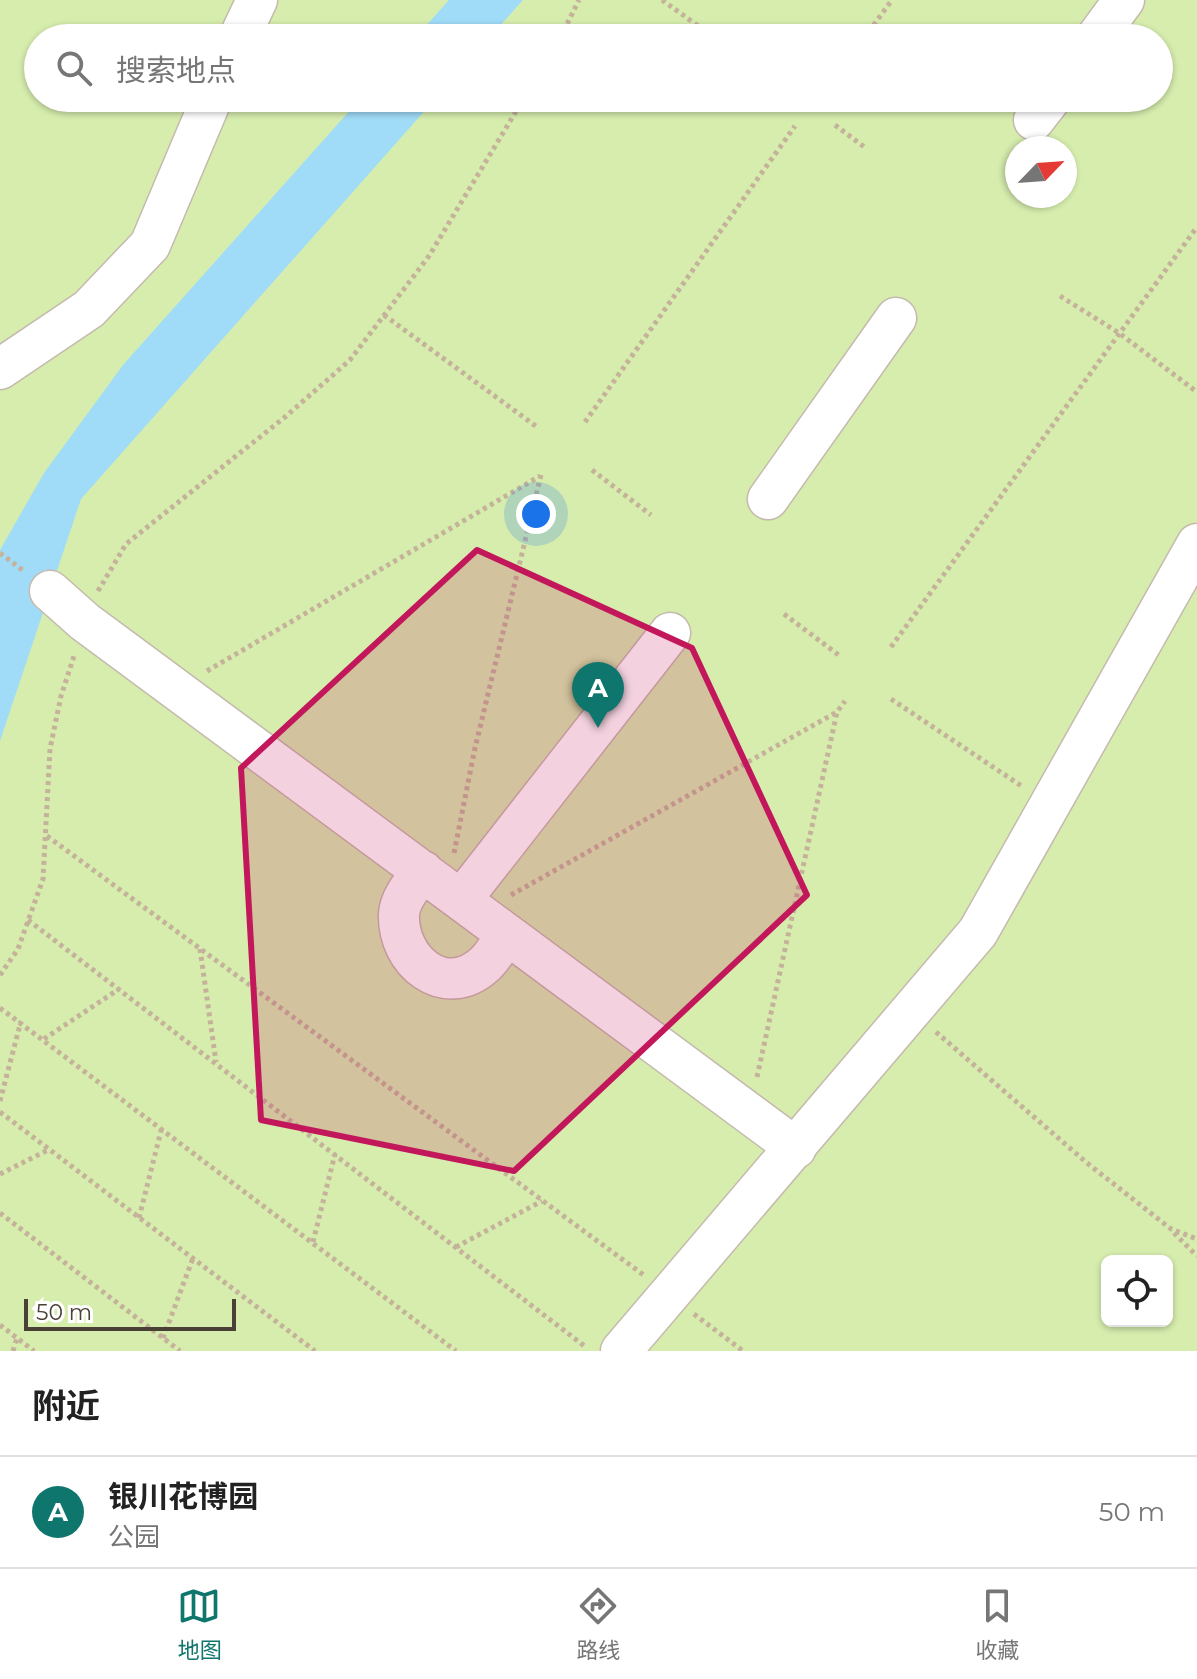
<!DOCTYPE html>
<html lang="zh">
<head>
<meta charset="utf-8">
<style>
  body { margin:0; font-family:Montserrat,"Noto Sans SC",sans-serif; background:#f2f2f2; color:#222 }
  .controls { position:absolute; right:24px; bottom:24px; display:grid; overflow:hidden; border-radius:12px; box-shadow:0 2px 6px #0004 }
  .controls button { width:72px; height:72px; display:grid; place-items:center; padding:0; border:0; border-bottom:2px solid #e0e0e0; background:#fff; color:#222; font:40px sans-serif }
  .compass { position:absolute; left:1005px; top:136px; width:72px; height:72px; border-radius:50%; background:#fff; box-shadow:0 2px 6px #0004; rotate:65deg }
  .scale { position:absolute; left:24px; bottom:20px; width:212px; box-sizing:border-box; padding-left:8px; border:4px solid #4a4036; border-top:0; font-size:22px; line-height:28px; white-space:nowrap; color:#4a4036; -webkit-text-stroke:6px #fff; paint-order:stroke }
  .you { position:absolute; left:536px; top:514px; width:28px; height:28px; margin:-20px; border:6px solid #fff; border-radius:50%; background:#1a73e8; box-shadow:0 0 0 12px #1a73e833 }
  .badge { display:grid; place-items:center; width:52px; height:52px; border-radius:50%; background:#0f766e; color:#fff; font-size:26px; font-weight:700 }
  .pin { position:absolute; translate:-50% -66px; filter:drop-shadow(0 2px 4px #0008) }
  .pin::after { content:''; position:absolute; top:42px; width:28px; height:24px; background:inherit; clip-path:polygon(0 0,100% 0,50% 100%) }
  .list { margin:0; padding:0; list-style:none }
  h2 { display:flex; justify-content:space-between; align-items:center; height:104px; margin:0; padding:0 32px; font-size:34px }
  h2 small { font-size:26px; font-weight:400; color:#767676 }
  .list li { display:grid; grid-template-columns:52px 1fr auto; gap:24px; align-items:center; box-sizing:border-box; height:112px; padding:0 32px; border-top:2px solid #e0e0e0 }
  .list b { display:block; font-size:30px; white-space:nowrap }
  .list p { margin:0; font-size:26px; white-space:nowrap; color:#767676 }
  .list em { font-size:26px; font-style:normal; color:#767676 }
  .icon { flex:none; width:44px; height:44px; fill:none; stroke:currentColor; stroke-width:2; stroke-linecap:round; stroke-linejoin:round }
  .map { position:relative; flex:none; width:1197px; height:1351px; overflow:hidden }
  .search { position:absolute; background:#fff; box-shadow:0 2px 6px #0004; left:24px; right:24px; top:24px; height:88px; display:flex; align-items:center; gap:20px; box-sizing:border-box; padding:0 28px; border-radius:44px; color:#767676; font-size:30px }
  .sheet { height:216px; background:#fff }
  nav { display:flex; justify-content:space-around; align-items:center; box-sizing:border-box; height:112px; border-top:2px solid #e0e0e0; background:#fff; font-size:22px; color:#767676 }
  nav a { display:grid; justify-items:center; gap:4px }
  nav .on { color:#0f766e }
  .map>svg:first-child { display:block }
  .green { fill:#d6edae; fill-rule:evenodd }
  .water { fill:#a0dbf7 }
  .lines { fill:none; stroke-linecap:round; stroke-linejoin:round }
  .minor-casing { stroke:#c5baad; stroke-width:43 }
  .path { stroke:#c5b29a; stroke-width:5; stroke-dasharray:4 4; stroke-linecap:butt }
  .minor { stroke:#fff; stroke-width:40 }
  .marked { fill:#c2185b; fill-opacity:0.2; stroke:#c2185b; stroke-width:6; stroke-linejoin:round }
</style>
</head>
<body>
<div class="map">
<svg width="1197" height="1351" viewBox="0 0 1197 1351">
  <rect width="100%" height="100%" fill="#f5f0e8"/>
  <path class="green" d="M0 0H1197V1351H0ZM38 38H1159V98H38ZM1017 148H1065V196H1017ZM1107 1261H1167V1321H1107Z"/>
  <path class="water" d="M449 0H523L489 38H415Z
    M361 98H436L81 499 0 741V550L44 473 123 365Z"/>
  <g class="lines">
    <defs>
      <path id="minor" d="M239 38 257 0
        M1096 38 1124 0
        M1034 120 1051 98
        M0 369 89 309 150 245 212 98
        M768 499 896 318
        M50 591 85 622 796 1148
        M423 871C413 884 400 898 399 914 397 961 445 1001 485 964 494 956 500 943 507 934
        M461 900 670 633
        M621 1351 978 932 1197 544"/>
    </defs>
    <use href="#minor" class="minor-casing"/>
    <path class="path" d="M662 0 715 38
      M560 38 579 0
      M864 38 892 0
      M835 125 867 149
      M1060 296 1119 333 1197 392
      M384 315 537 427
      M585 422 795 126
      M592 470 651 515
      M0 553 25 572
      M98 591 126 544 285 417 350 360 429 256 524 98
      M784 614 840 656
      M891 647 1197 227
      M207 671 540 476
      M891 699 1023 787
      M47 836 645 1276
      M454 853 475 748 541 475
      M511 895 837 712
      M28 920 587 1348
      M200 949 216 1062
      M0 975 18 949 43 879 50 749 61 696 75 653
      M0 1008 456 1351
      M936 1032 1087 1163 1171 1229 1197 1239
      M44 1039 119 989
      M757 1077 837 712 845 701
      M0 1101 21 1021
      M0 1112 315 1351
      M0 1174 50 1149
      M0 1213 180 1351
      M139 1218 162 1127
      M1174 1233 1197 1256
      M313 1242 335 1154
      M456 1247 542 1201
      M694 1314 743 1351
      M0 1325 34 1351
      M163 1338 193 1258
      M13 1351 17 1338"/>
    <use href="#minor" class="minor"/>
  </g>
  <path class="marked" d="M477 550 692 648 807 895 514 1171 261 1120 241 768Z"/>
</svg>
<div class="controls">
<button><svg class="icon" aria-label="locate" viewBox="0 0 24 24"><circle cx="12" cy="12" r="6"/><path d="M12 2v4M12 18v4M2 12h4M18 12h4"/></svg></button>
</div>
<svg class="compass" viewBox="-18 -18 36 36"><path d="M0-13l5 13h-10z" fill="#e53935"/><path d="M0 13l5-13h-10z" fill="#767676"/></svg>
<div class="scale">50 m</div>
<div class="you"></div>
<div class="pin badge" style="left:598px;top:728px">A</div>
<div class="search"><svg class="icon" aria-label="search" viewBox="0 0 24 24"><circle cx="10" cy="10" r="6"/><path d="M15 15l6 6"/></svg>搜索地点</div>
</div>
<section class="sheet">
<h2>附近<small></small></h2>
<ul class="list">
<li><span class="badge">A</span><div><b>银川花博园</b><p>公园</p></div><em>50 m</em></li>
</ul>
</section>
<nav>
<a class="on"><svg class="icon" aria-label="map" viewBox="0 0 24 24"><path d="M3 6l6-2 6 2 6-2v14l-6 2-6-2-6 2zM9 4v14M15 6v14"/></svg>地图</a>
<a><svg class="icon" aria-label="directions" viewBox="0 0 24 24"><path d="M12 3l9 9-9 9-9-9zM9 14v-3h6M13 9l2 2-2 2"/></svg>路线</a>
<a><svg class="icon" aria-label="saved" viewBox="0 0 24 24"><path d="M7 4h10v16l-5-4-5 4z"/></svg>收藏</a>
</nav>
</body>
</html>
